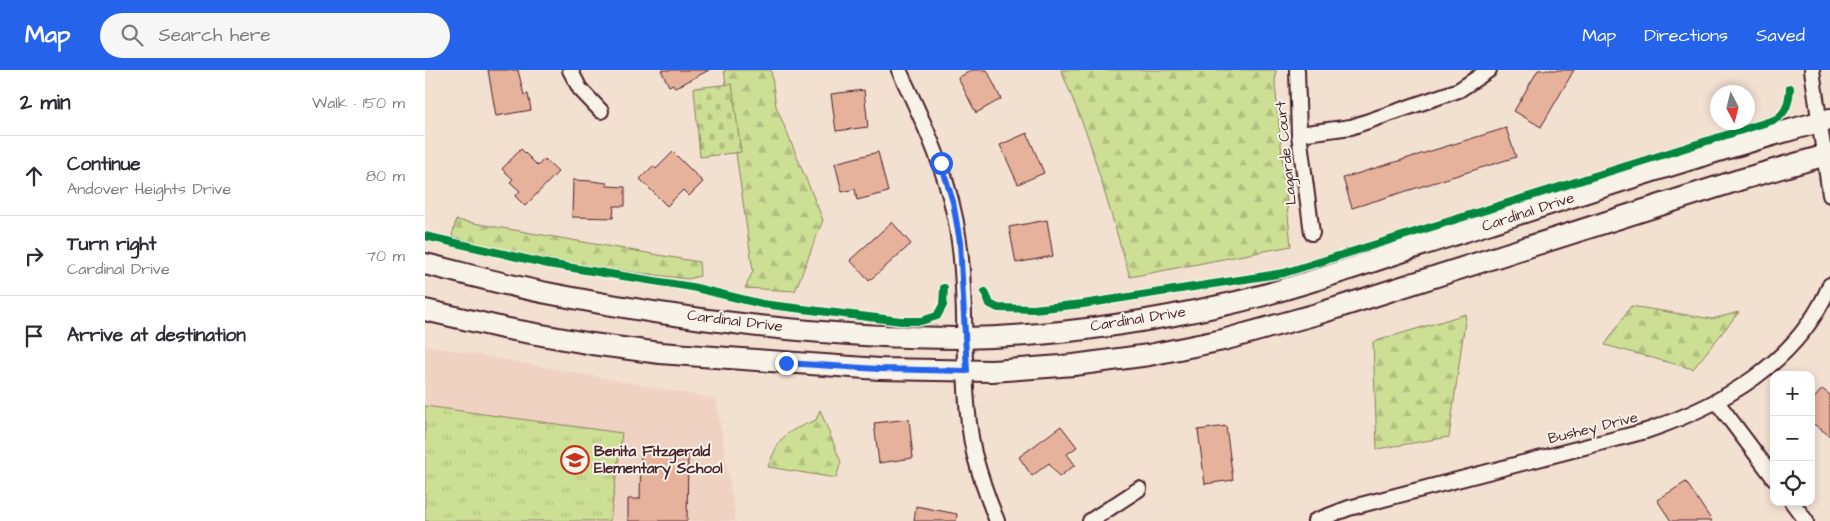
<!DOCTYPE html>
<html lang="en">
<head>
<meta charset="utf-8">
<style>
  body { margin:0; font-family:"Architects Daughter",sans-serif; background:#f7f7f7; color:#2b2b33 }
  .controls { position:absolute; right:15px; bottom:15px; display:grid; overflow:hidden; border-radius:10px; box-shadow:0 2px 8px #0003 }
  .controls button { width:45px; height:45px; display:grid; place-items:center; padding:0; border:0; border-bottom:1px solid #e1e1e2; background:#fff; color:#2b2b33; font:25px sans-serif }
  .compass { position:absolute; left:1285px; top:15px; width:45px; height:45px; border-radius:50%; background:#fff; box-shadow:0 2px 8px #0003; rotate:173deg }
  .stop { position:absolute; width:15px; height:15px; margin:-11px; border:4px solid #2563eb; border-radius:50%; background:#fff }
  .stop.end { background:#2563eb; border-color:#fff; box-shadow:0 1px 5px #0008 }
  .list { margin:0; padding:0; list-style:none }
  h2 { display:flex; justify-content:space-between; align-items:center; height:65px; margin:0; padding:0 20px; font-size:21px }
  h2 small { font-size:16px; font-weight:400; color:#7c7c81 }
  .list li { display:grid; grid-template-columns:32px 1fr auto; gap:15px; align-items:center; box-sizing:border-box; height:80px; padding:0 20px; border-top:1px solid #e1e1e2 }
  .list b { display:block; font-size:19px; white-space:nowrap }
  .list p { margin:0; font-size:16px; white-space:nowrap; color:#7c7c81 }
  .list em { font-size:16px; font-style:normal; color:#7c7c81 }
  .icon { flex:none; width:28px; height:28px; fill:none; stroke:currentColor; stroke-width:2; stroke-linecap:round; stroke-linejoin:round }
  .map { position:relative; flex:none; width:1405px; height:451px; overflow:hidden }
  header { display:flex; align-items:center; gap:30px; box-sizing:border-box; height:70px; padding:0 25px; background:#2563eb; color:#fff }
  header strong { font-size:24px }
  nav { display:flex; gap:28px; margin-inline-start:auto; font-size:18px }
  .search { width:350px; height:45px; background:#f7f7f7; display:flex; align-items:center; gap:12px; box-sizing:border-box; padding:0 18px; border-radius:28px; color:#7c7c81; font-size:19px }
  main { display:flex }
  aside { flex:1; background:#fff }
  .map>svg:first-child { display:block }
  .built { fill:#efd2c1 }
  .grass { fill:url(#grass-tufts); stroke:#8b7f60 }
  .forest { fill:url(#forest-firs); stroke:#8b7f60 }
  .cemetery { fill:url(#cemetery-stones); stroke:#8b7f60 }
  .building { fill:#e7b29b; stroke:#4a1f2b }
  .lines { fill:none; stroke-linecap:round; stroke-linejoin:round }
  .minor-casing { stroke:#4a1f2b; stroke-width:18 }
  .secondary-casing { stroke:#4a1f2b; stroke-width:24 }
  .minor { stroke:#f7f3e8; stroke-width:14 }
  .secondary { stroke:#f7f3e8; stroke-width:20 }
  .cycleway-casing { stroke:#f7f3e8; stroke-width:11 }
  .cycleway { stroke:#00873e; stroke-width:8 }
  .route { stroke:#2563eb; stroke-width:6 }
  .labels { text-anchor:middle; dominant-baseline:central; stroke-width:4; stroke-linejoin:round; paint-order:stroke }
  .street-label { font-size:15px; fill:#4a1f2b; stroke:#f7f3e8 }
  .poi-label { font-size:15px; font-weight:bold; fill:#4a1f2b; stroke:#f7f3e8; text-anchor:start }
</style>
</head>
<body>
<header>
<strong>Map</strong>
<div class="search"><svg class="icon" aria-label="search" viewBox="0 0 24 24"><circle cx="10" cy="10" r="6"/><path d="M15 15l6 6"/></svg>Search here</div>
<nav><a>Map</a><a>Directions</a><a>Saved</a></nav>
</header>
<main>
<aside>
<h2>2 min<small>Walk · 150 m</small></h2>
<ul class="list">
<li><svg class="icon" aria-label="ahead" viewBox="0 0 24 24"><path d="M12 20V5M6 11l6-6 6 6"/></svg><div><b>Continue</b><p>Andover Heights Drive</p></div><em>80 m</em></li>
<li><svg class="icon" aria-label="right" viewBox="0 0 24 24"><path d="M7 20v-9h11M14 6l5 5-5 5"/></svg><div><b>Turn right</b><p>Cardinal Drive</p></div><em>70 m</em></li>
<li><svg class="icon" aria-label="arrive" viewBox="0 0 24 24"><path d="M6 21V4h12l-3 4 3 4H6"/></svg><div><b>Arrive at destination</b></div></li>
</ul>
</aside>
<div class="map">
<svg width="1405" height="451" viewBox="0 0 1405 451">
  <defs>
    <pattern id="grass-tufts" width="24" height="20" patternUnits="userSpaceOnUse" patternTransform="scale(1.25)"><rect width="24" height="20" fill="#ccdf94"/><path d="M3 7l-1-3M5 7V3M7 7l1-3M15 17l-1-3M17 17v-4M19 17l1-3" fill="none" stroke="#b1bf80"/></pattern>
    <pattern id="forest-firs" width="22" height="20" patternUnits="userSpaceOnUse" patternTransform="scale(1.25)"><rect width="22" height="20" fill="#ccdf94"/><path d="M5 1l3.5 6h-7zM16 11l3.5 6h-7z" fill="#b1bf80"/></pattern>
    <pattern id="cemetery-stones" width="16" height="16" patternUnits="userSpaceOnUse" patternTransform="scale(1.25)"><rect width="16" height="16" fill="#ccdf94"/><path d="M2 7V4a2 2 0 0 1 4 0v3zM10 15v-3a2 2 0 0 1 4 0v3z" fill="#b1bf80"/></pattern>
  </defs>
  <rect width="100%" height="100%" fill="#f2e0d1"/>
  <filter id="ink" filterUnits="userSpaceOnUse"><feTurbulence type="fractalNoise" baseFrequency=".02" numOctaves="2"/><feDisplacementMap in="SourceGraphic" scale="10" xChannelSelector="R" yChannelSelector="G"/><feConvolveMatrix kernelMatrix="1 2 1 2 8 2 1 2 1" color-interpolation-filters="sRGB"/></filter>
  <g filter="url(#ink)">
    <path class="built" d="M0 275 291 329 311 451H0Z"/>
    <path class="grass" d="M0 336 197 363 185 451H0Z"/>
    <path class="forest" d="M299 0H346L351 36 398 150 370 221 320 218 328 201Z
      M636 0H851L850 14 866 176 705 207 663 67Z
      M31 150 274 192 275 206 263 209C183 199 104 189 27 166Z
      M1206 236 1287 249 1314 242 1268 299 1180 275Z
      M1041 244 1024 367 952 379 948 272Z
      M395 340 416 392 411 408 343 397C356 364 359 363 391 350Z"/>
    <path class="cemetery" d="M307 14 316 82 275 87 269 18Z"/>
    <path class="building" d="M63 0H93L99 25 103 24 106 40 71 46Z
      M236 0H284L250 18 248 14 244 16Z
      M547 0H562L576 29 551 43 533 8Z
      M1113 0H1149L1116 57 1089 41Z
      M439 20 443 57 411 61 406 24Z
      M1081 58 1091 87 927 138 918 108Z
      M602 63 619 103 593 114 575 75Z
      M96 79 113 96 119 89 133 102 100 136 90 126 95 121 85 112 88 109 77 99Z
      M248 82 278 112 264 126 258 120 242 136 215 109 228 96 231 99Z
      M453 82 463 122 432 130 430 119 417 122 410 93Z
      M148 110 167 111 182 113V116L200 117V136H189L188 148 147 147Z
      M622 150 628 186 591 193 584 157Z
      M467 152 486 174 444 211 425 190Z
      M1397 319 1405 325V366L1386 352V332Z
      M484 349 488 388 454 393 449 353Z
      M636 356 652 377 642 384 650 395 634 407 624 393 607 406 594 387Z
      M801 356 808 410 780 414 773 360Z
      M216 383 263 384 262 451H203V429H215Z
      M1261 412 1287 451H1246L1232 430Z
      M491 436 532 444 531 451H489Z"/>
    <g class="lines">
      <defs>
        <path id="minor" d="M145 0 155 19 176 41
          M474 0C500 55 526 109 534 171 544 241 534 313 549 383 555 406 563 429 572 451
          M872 0 874 64 887 163
          M1387 0 1405 125
          M874 64 926 57 1034 20 1064 0
          M1292 332 1349 408
          M1367 432 1381 451
          M665 451 714 419
          M890 451 924 438 1221 361C1297 335 1373 293 1405 215"/>
        <path id="secondary" d="M0 194C42 204 84 216 127 224 258 250 404 268 537 268 625 267 717 253 803 234 868 219 933 196 997 175 1132 132 1268 86 1405 49
          M0 240 78 258 167 274 235 283 454 299 567 301 649 295 724 285 798 270 892 244 1314 110 1405 84"/>
      </defs>
      <use href="#minor" class="minor-casing"/>
      <use href="#secondary" class="secondary-casing"/>
      <use href="#minor" class="minor"/>
      <use href="#secondary" class="secondary"/>
      <defs>
        <path id="cycleway" d="M0 166 123 194 267 217 337 234 476 251H496L512 246 518 235 519 218
          M560 222 565 234 573 238 608 239 658 234 859 203 1349 50C1362 44 1364 31 1365 18"/>
      </defs>
      <use href="#cycleway" class="cycleway-casing"/>
      <use href="#cycleway" class="cycleway"/>
    </g>
  </g>
  <g class="lines" filter="url(#ink)">
    <path class="route" d="M361 293 454 299 542 301 535 172 528 132 516 93"/>
  </g>
  <defs>
    <symbol id="school-ring" viewBox="-11 -11 22 22"><circle r="9.5" fill="#f7f3e8" stroke="#c8321e" stroke-width="1.5"/><path d="M0-5L7-2L0 1L-7-2ZM-4 1L0 2.5L4 1V4Q0 6-4 4Z" fill="#c8321e"/></symbol>
  </defs>
  <g fill-rule="evenodd">
    <use href="#school-ring" x="134" y="374" width="32" height="32"/>
  </g>
  <g class="labels">
    <g class="street-label">
      <text transform="translate(861 83) rotate(-96)">Lagarde Court</text>
      <text transform="translate(1103 142) rotate(-18)">Cardinal Drive</text>
      <text transform="translate(713 249) rotate(-9)">Cardinal Drive</text>
      <text transform="translate(310 251) rotate(7)">Cardinal Drive</text>
      <text transform="translate(1168 358) rotate(-14)">Bushey Drive</text>
    </g>
    <g class="poi-label">
      <text x="169" y="381">Benita Fitzgerald<tspan x="169" dy="17">Elementary School</tspan></text>
    </g>
  </g>
</svg>
<div class="controls">
<button>+</button>
<button>−</button>
<button><svg class="icon" aria-label="locate" viewBox="0 0 24 24"><circle cx="12" cy="12" r="6"/><path d="M12 2v4M12 18v4M2 12h4M18 12h4"/></svg></button>
</div>
<svg class="compass" viewBox="-18 -18 36 36"><path d="M0-13l5 13h-10z" fill="#e53935"/><path d="M0 13l5-13h-10z" fill="#7c7c81"/></svg>
<div class="stop" style="left:516px;top:93px"></div>
<div class="stop end" style="left:361px;top:293px"></div>
</div>
</main>
</body>
</html>
